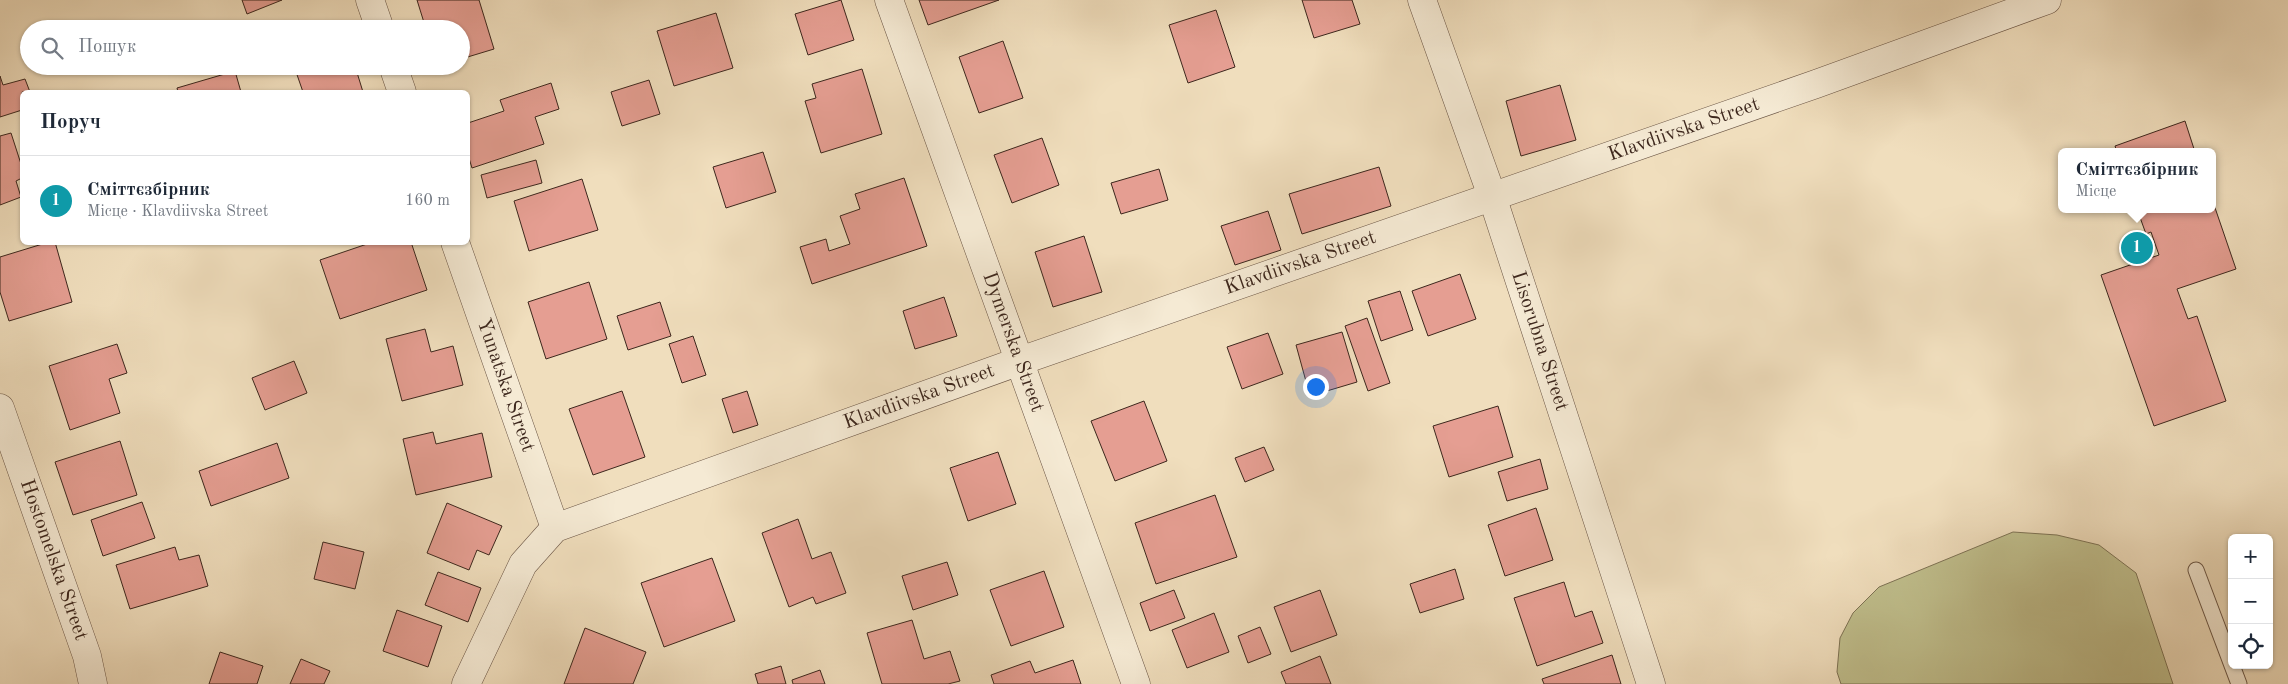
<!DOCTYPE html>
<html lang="uk">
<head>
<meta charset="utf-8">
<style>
  body { margin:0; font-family:"Old Standard TT",serif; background:#f2f2f3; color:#1f2937 }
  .controls { position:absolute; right:15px; bottom:15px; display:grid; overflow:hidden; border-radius:8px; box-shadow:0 1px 4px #0004 }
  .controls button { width:45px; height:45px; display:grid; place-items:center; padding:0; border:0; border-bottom:1px solid #e0e1e3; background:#fff; color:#1f2937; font:25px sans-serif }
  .you { position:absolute; left:1315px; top:386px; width:18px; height:18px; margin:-12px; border:4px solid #fff; border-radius:50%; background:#1a73e8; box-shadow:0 0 0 8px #1a73e833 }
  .badge { display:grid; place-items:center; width:32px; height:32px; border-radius:50%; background:#ea580c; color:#fff; font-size:16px; font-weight:700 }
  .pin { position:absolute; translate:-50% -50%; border:2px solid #fff; box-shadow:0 1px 5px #0006 }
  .popup { position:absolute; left:2058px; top:148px; width:158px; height:65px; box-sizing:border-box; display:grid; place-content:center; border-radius:8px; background:#fff; filter:drop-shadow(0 1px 4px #0005); font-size:16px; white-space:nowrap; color:#747a83 }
  .popup b { font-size:19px; color:#1f2937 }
  .popup::after { content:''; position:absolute; left:50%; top:100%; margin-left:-10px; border:10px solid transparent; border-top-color:#fff }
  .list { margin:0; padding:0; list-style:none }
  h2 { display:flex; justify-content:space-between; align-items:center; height:65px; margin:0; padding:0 20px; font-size:21px }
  h2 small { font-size:16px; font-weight:400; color:#747a83 }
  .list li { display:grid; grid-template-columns:32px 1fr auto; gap:15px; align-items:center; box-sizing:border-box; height:90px; padding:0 20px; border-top:1px solid #e0e1e3 }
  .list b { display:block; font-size:19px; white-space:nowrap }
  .list p { margin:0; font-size:16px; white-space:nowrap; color:#747a83 }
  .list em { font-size:16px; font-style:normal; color:#747a83 }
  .icon { flex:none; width:28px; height:28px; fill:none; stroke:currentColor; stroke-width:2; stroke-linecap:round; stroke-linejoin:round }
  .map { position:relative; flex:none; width:2288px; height:684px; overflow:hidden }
  .search { position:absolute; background:#fff; box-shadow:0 1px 4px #0004; left:20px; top:20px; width:450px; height:55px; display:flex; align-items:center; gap:12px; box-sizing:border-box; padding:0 18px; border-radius:28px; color:#747a83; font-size:19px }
  .panel { position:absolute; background:#fff; box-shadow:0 1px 4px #0004; left:20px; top:90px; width:450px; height:155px; border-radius:8px }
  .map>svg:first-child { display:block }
  .green { fill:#c0bf8d; stroke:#7e7355 }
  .building { fill:#e59e92; stroke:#3d271d }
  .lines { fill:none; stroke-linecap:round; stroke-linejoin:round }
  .lane-casing { stroke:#6a5545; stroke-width:17 }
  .street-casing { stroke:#6a5545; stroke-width:29 }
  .lane { stroke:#f5ead4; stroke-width:15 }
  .street { stroke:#f5ead4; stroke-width:28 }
  .labels { text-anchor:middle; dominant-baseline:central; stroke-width:4; stroke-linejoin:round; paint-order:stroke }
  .street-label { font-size:20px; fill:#3d271d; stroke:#f5ead4 }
</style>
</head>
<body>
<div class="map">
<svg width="2288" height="684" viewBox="0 0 2288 684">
  <rect width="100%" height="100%" fill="#f0debd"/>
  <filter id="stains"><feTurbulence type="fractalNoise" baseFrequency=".004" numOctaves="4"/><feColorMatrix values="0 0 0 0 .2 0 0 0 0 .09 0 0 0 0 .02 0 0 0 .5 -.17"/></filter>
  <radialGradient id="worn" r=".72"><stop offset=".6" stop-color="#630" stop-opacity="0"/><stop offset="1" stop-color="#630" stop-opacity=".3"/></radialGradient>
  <path class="green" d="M2013 532 2057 535 2099 545 2136 573 2173 684H1841L1837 672 1840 638 1853 613 1879 587Z"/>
  <path class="building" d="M242 0H282L247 14Z
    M417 0H479L494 49 461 59V29H426Z
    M841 0 854 40 808 55 795 14Z
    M919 0H999L928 25Z
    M1302 0H1352L1360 24 1314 38Z
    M1216 10 1235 67 1188 83 1169 25Z
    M716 13 733 68 674 86 657 31Z
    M1003 41 1023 98 979 113 959 57Z
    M294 66H355L363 92H303Z
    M862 69 882 134 821 153 805 101 816 98 812 84Z
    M235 71 241 92H178L177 88Z
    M0 76 3 85 25 79 30 92H22V110L0 117Z
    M649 80 660 114 622 126 611 92Z
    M551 83 559 109 535 117 544 144 472 168 468 155V123L504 111 500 100Z
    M1560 85 1576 140 1521 156 1506 101Z
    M2185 121 2195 152H2117L2115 146Z
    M11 133 22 167V178L16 181 21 197 0 205V136Z
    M1042 138 1059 185 1012 203 994 155Z
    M763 152 776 192 726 208 713 167Z
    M536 160 542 183 487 198 481 175Z
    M1379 167 1391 206 1302 234 1289 194Z
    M1159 169 1168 200 1121 214 1111 183Z
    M904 178 927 246 812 284 800 247 826 239 829 251 850 244 840 216 860 209 855 194Z
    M582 179 598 230 529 251 514 201Z
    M2212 199 2236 269 2177 289 2188 319 2197 316 2226 401 2154 426 2101 275 2159 255 2151 232 2146 234 2137 209H2212Z
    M1268 211 1281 250 1235 265 1221 226Z
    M1084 236 1102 292 1053 307 1035 252Z
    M2143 241 2146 250 2131 256 2127 246Z
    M49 242H55L72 302 9 321 0 292V257Z
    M373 242H411L427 290 340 319 320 260Z
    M1460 274 1476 319 1428 336 1412 291Z
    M589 282 607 339 546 359 528 302Z
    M1400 291 1413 330 1381 341 1368 301Z
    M944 297 957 336 915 349 903 311Z
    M660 302 671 336 628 350 617 316Z
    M1367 318 1390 383 1368 391 1345 326Z
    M425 329 431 352 453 346 463 385 402 401 386 339Z
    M1342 332 1357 382 1310 396 1296 345Z
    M1268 333 1283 374 1242 389 1227 347Z
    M693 336 706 375 682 383 669 344Z
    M117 344 127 373 109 379 120 413 70 430 49 366Z
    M294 361 307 393 265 410 252 378Z
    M622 391 645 457 593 475 569 409Z
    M747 391 758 425 733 433 722 399Z
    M1144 401 1167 461 1115 481 1091 421Z
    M1498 406 1513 457 1449 477 1433 426Z
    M433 432 436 444 482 433 492 477 416 495 403 439Z
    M120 441 137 495 73 515 55 462Z
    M277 443 289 478 211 506 199 471Z
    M1264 447 1274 470 1245 482 1235 458Z
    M998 452 1016 504 968 521 950 468Z
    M1540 459 1548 489 1507 501 1498 472Z
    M1215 495 1237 557 1156 584 1135 523Z
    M142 502 155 538 103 556 91 520Z
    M447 503 502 526 489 555 477 550 469 570 427 553Z
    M1536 508 1553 560 1505 576 1488 525Z
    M798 519 812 559 831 552 846 593 816 604 813 597 789 607 762 533Z
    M323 542 364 552 355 589 314 579Z
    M175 547 179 560 199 555 208 586 130 609 116 565Z
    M712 558 735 621 664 647 641 583Z
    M947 562 958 595 913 610 902 576Z
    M1455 569 1464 599 1420 613 1410 584Z
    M1044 571 1064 627 1011 646 990 590Z
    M438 572 481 588 468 622 425 605Z
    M1564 582 1575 617 1592 611 1603 643 1537 666 1514 598Z
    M1174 590 1185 618 1150 631 1140 603Z
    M1320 590 1337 635 1291 652 1274 607Z
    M397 610 442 626 428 667 383 651Z
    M1214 613 1229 652 1187 668 1172 630Z
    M912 620 924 659 950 651 960 681 948 684H882L867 633Z
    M1260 627 1271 654 1248 663 1238 636Z
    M585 628 646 652 633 684H564Z
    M220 652 263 666 257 684H209Z
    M1612 655 1621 684H1544L1542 679Z
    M1320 656 1331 684H1286L1281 672Z
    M301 659 330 671 324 684H290Z
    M1073 660 1081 684H994L991 675 1030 661 1035 673Z
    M781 666 786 684H758L755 674Z
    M820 670 825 684H793L792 680Z"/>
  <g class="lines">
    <defs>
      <path id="lane" d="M2196 570 2239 684"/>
      <g id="street">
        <path d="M370 0 380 29"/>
        <path id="s1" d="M889 0 1136 684"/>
        <path id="s2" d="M1422 0 1492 196 1651 684"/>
        <path d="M393 66 402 92"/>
        <path id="s3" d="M455 242 555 528"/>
        <path id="s4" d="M0 408 87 656 93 684"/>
        <path id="s5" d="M466 684 523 564 555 528 1020 361 1816 84 2047 0"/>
      </g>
    </defs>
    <use href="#lane" class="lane-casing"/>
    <use href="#street" class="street-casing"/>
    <use href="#lane" class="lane"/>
    <use href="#street" class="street"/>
  </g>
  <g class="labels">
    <g class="street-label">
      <text stroke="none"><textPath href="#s5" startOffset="1378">Klavdiivska Street</textPath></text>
      <text stroke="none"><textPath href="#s5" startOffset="972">Klavdiivska Street</textPath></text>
      <text stroke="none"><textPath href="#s2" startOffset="361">Lisorubna Street</textPath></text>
      <text stroke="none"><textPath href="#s1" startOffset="364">Dymerska Street</textPath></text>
      <text stroke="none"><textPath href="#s3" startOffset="152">Yunatska Street</textPath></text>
      <text stroke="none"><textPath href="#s5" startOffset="568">Klavdiivska Street</textPath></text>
      <text stroke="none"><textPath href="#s4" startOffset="161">Hostomelska Street</textPath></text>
    </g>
  </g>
  <rect width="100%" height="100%" filter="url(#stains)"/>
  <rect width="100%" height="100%" fill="url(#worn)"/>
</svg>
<div class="controls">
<button>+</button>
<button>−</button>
<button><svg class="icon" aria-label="locate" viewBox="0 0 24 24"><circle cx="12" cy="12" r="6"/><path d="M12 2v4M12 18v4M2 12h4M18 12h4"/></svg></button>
</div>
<div class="you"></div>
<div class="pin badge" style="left:2137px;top:248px;background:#0f9aa8">1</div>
<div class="popup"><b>Сміттєзбірник</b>Місце</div>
<div class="search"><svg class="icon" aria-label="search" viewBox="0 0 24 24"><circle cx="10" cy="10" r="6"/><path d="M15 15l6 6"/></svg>Пошук</div>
<section class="panel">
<h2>Поруч<small></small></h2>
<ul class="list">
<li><span class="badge" style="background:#0f9aa8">1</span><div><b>Сміттєзбірник</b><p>Місце · Klavdiivska Street</p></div><em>160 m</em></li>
</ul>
</section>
</div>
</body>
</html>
